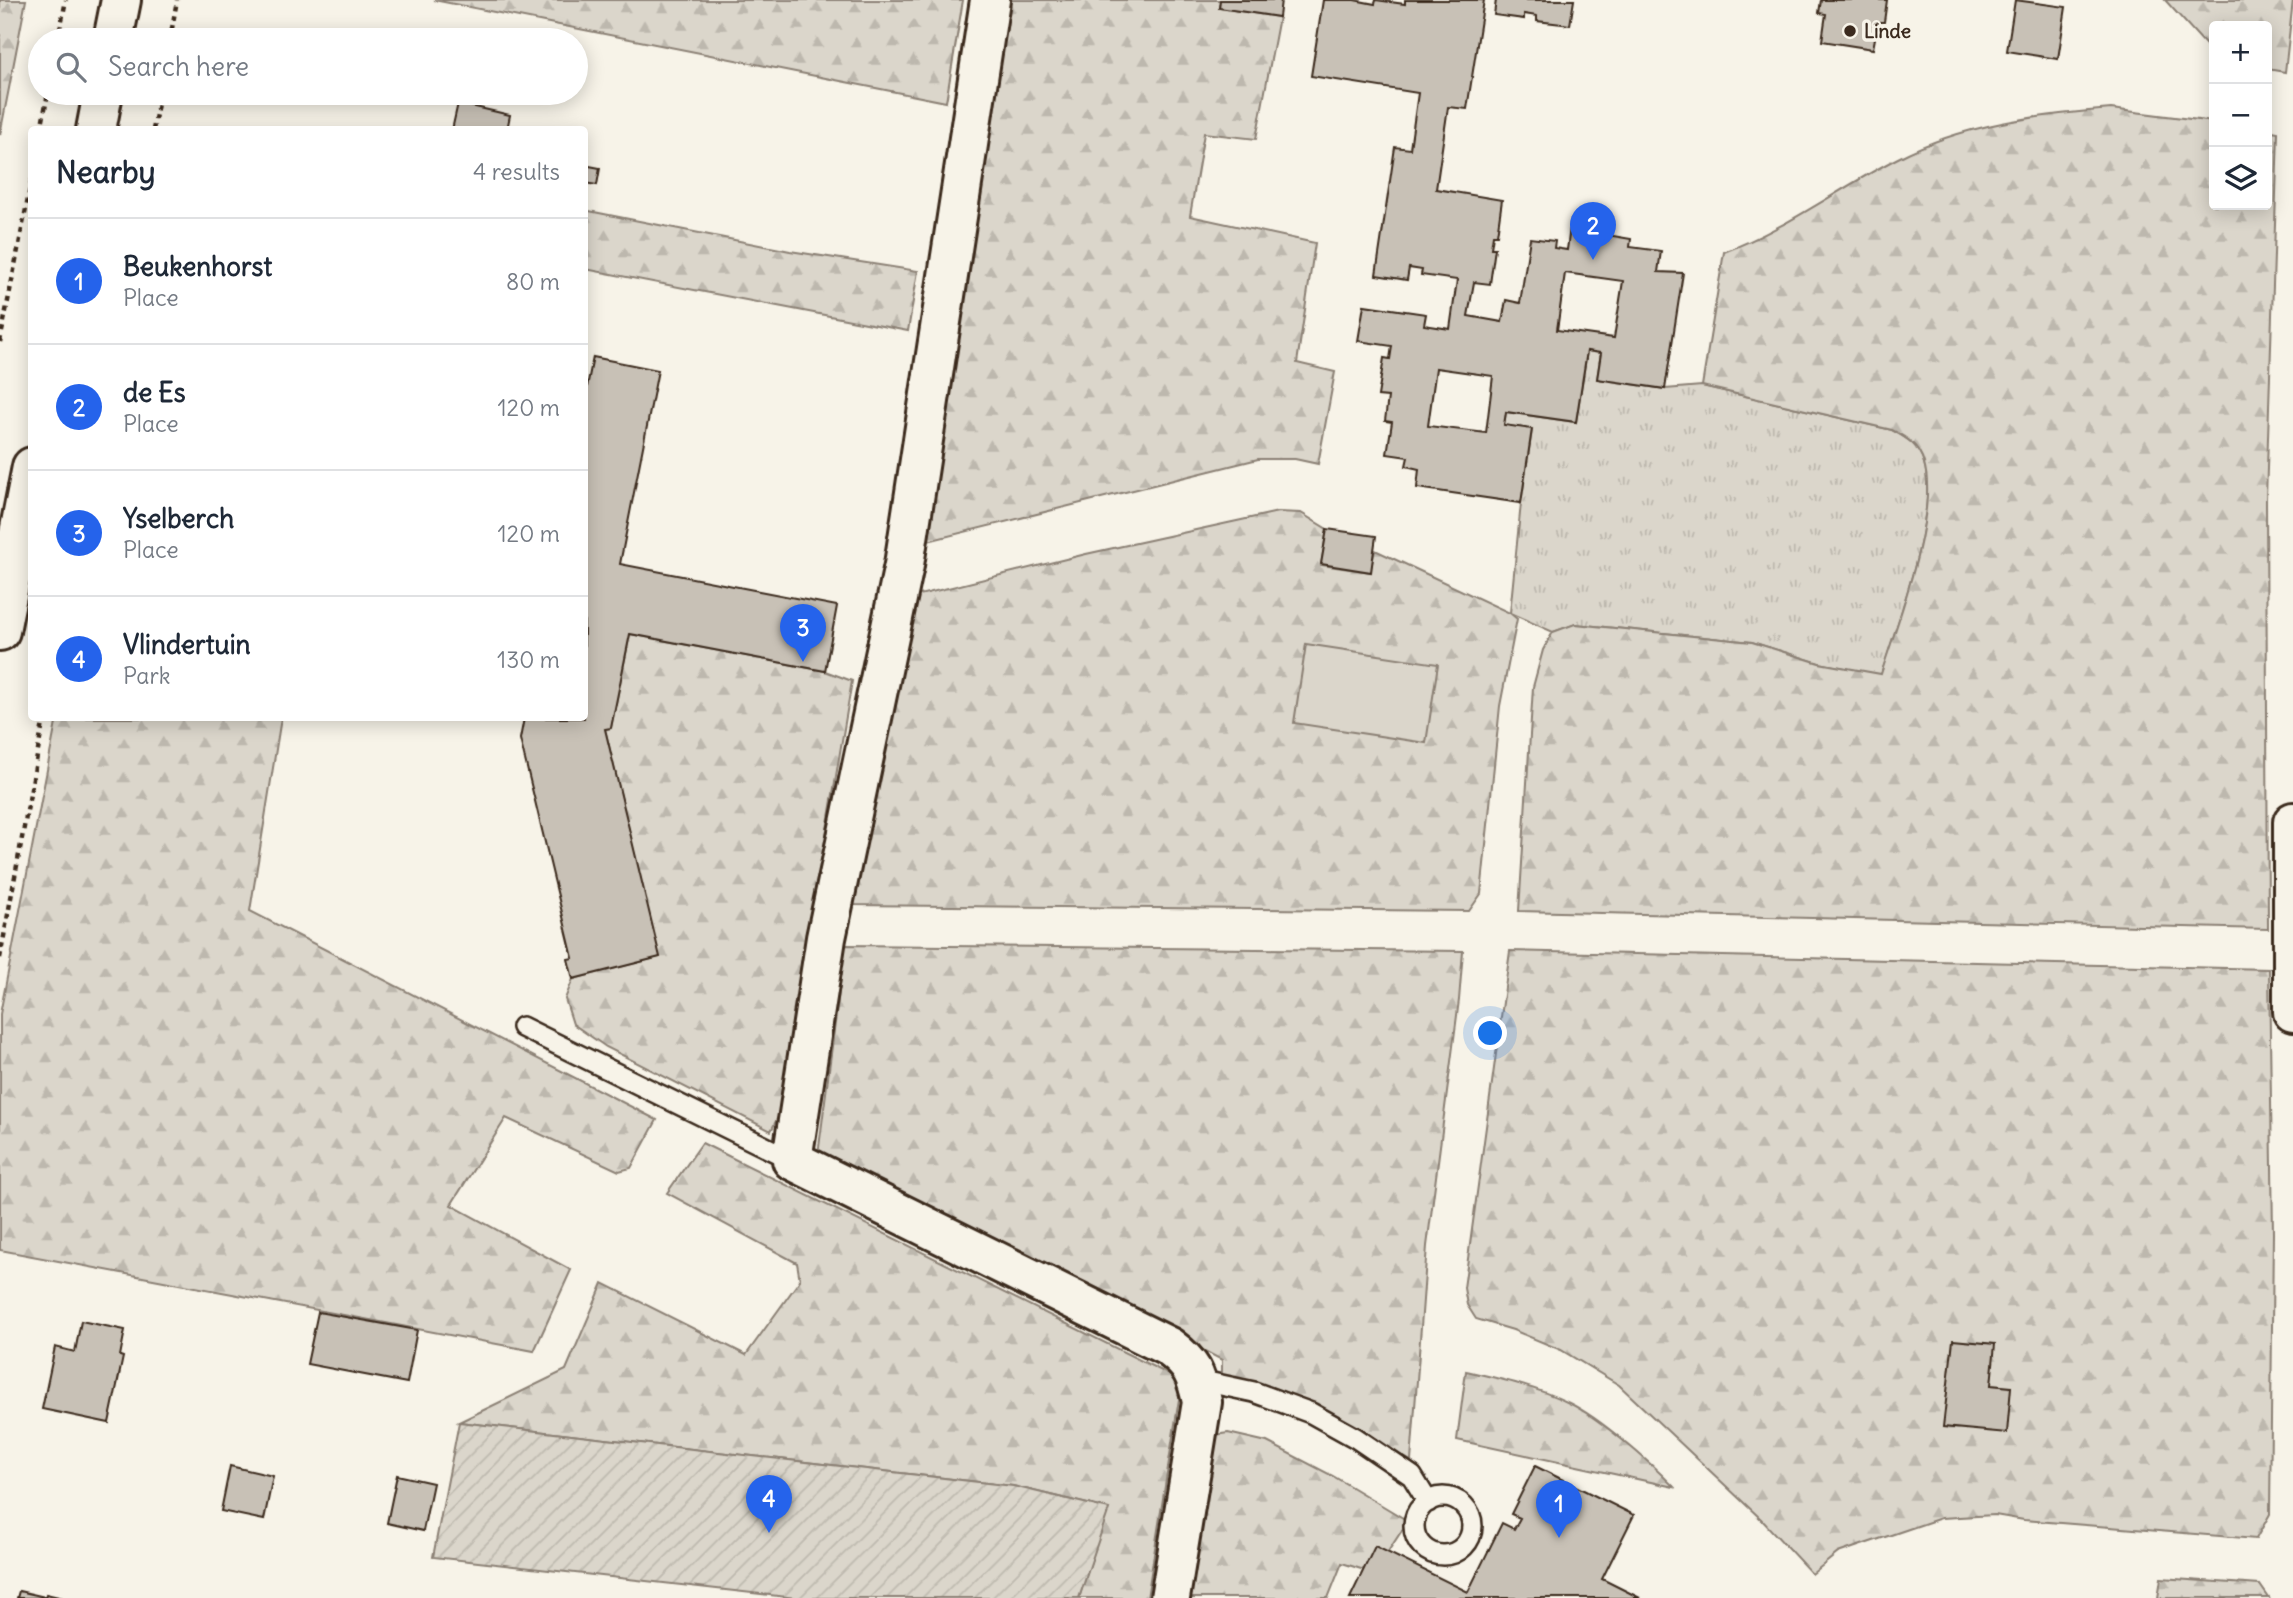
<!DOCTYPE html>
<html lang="en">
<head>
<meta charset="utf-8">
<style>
  body { margin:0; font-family:Delius,sans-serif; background:#f2f2f3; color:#1f2937 }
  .controls { position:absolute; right:21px; top:21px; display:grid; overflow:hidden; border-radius:7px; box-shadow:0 4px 18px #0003 }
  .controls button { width:63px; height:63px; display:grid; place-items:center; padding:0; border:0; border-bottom:2px solid #e0e1e3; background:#fff; color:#1f2937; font:35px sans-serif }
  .you { position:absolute; left:1491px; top:1034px; width:24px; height:24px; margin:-18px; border:5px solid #fff; border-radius:50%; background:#1a73e8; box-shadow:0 0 0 10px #1a73e833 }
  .badge { display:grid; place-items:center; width:46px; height:46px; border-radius:50%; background:#2563eb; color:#fff; font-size:23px; font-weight:700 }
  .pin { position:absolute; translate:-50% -58px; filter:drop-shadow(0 2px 4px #0008) }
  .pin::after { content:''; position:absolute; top:37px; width:24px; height:21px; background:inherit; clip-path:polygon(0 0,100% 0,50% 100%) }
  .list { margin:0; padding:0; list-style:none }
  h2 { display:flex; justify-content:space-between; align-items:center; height:91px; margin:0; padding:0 28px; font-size:30px }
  h2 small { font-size:23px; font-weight:400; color:#747a83 }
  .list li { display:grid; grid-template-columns:46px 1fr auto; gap:21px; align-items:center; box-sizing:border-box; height:126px; padding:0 28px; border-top:2px solid #e0e1e3 }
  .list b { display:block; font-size:26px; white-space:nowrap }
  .list p { margin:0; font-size:23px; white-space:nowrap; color:#747a83 }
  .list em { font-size:23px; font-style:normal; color:#747a83 }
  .icon { flex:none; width:38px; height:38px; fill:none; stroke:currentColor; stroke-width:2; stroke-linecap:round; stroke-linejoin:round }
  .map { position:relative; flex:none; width:2293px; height:1598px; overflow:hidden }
  .search { position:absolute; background:#fff; box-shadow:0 4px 18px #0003; left:28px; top:28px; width:560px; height:77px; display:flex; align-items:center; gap:18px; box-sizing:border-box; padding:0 24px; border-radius:38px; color:#747a83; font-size:26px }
  .panel { position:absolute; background:#fff; box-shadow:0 4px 18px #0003; left:28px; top:126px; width:560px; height:595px; border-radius:7px }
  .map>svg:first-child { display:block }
  .grass { fill:url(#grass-tufts); stroke:#8b8074; stroke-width:2 }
  .forest { fill:url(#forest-firs); stroke:#8b8074; stroke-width:2 }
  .garden { fill:url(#garden-furrows); stroke:#8b8074; stroke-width:2 }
  .pitch { fill:#dbd6cb; stroke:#8b8074; stroke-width:2 }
  .building { fill:#c8c1b6; stroke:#3b2a1e; stroke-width:2; fill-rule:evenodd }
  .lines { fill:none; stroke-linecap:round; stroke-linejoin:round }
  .lane-casing { stroke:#3b2a1e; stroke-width:24 }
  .street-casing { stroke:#3b2a1e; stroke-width:44 }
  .primary-casing { stroke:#3b2a1e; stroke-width:44 }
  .path { stroke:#3b2a1e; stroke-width:4.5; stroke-dasharray:5 5; stroke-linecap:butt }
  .lane { stroke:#f7f3e8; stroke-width:19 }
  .street { stroke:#f7f3e8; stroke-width:38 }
  .primary { stroke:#f7f3e8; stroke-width:38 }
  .poi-dot { fill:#3b2a1e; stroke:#f7f3e8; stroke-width:2.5 }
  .labels { text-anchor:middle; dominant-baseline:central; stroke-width:7; stroke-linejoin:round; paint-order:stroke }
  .poi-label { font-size:19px; font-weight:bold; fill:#3b2a1e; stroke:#f7f3e8; text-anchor:start }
</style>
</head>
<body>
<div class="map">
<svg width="2293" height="1598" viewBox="0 0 2293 1598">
  <defs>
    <pattern id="grass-tufts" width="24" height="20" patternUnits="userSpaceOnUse" patternTransform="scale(1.75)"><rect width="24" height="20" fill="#dbd6cb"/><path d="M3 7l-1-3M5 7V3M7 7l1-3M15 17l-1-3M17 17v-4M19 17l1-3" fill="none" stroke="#bdb8ae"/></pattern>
    <pattern id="forest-firs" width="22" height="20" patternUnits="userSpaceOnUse" patternTransform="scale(1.75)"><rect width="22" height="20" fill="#dbd6cb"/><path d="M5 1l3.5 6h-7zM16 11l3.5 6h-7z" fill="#bdb8ae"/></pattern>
    <pattern id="garden-furrows" width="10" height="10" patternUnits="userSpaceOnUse" patternTransform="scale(1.75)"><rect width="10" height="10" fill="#dbd6cb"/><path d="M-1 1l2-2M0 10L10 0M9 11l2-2" fill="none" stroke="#bdb8ae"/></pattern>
  </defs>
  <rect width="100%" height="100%" fill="#f7f3e8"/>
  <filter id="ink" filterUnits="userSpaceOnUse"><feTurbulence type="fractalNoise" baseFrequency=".0143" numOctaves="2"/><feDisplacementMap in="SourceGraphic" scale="14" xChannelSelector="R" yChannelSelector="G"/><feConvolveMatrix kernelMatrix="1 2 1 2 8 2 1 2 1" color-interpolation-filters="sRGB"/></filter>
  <g filter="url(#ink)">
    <path class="grass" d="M1587 351 1601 353 1597 379 1665 389 1702 386 1892 430C1907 438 1919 445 1924 463 1939 513 1897 624 1881 675L1819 663 1752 642 1576 624 1553 632 1510 613 1521 503 1532 430 1504 425 1506 412 1576 422Z"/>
    <path class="forest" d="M0 0H26L0 135Z
      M434 0H963L946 102Z
      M1004 0H1220L1219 8 1279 17 1256 139 1204 133 1190 216 1315 243 1297 363 1335 372 1318 464 1295 459H1258L912 545Z
      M2165 0H2293L2285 72 2267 69V26H2214V54Z
      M2111 109 2214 122V205H2267V130L2278 132 2266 499 2268 929 1519 911 1533 687 1543 650 1553 632 1575 624 1752 642 1819 663 1881 674C1897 624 1939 513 1924 463 1919 445 1907 438 1892 430L1702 386 1724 252C1786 229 1839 188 1898 158 1963 124 2039 115 2111 109Z
      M584 210 790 251 918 271 908 331 585 269Z
      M1278 512 1301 513 1327 529 1321 565 1370 572 1375 550 1510 613 1517 619 1500 706 1481 894 1469 911 852 905 903 599 1086 554Z
      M630 634 825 671 852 681 779 1115 771 1131 606 1047 573 1024 565 999 573 979 659 957 605 729 611 728Z
      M57 718H281L250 911 657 1120 631 1168 619 1171 506 1118 451 1205 571 1270 534 1351 0 1250V1014Z
      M845 945 1463 951 1459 1000 1427 1246 1411 1461 1324 1412 1222 1381V1360L1124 1308 818 1155Z
      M1510 951 2269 969 2273 1233 2270 1514 2256 1539 2024 1520 1995 1515 1941 1518 1838 1553 1812 1574 1761 1519 1619 1385 1561 1350 1513 1330 1476 1319 1467 1305 1464 1288Z
      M702 1143 1174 1377 1180 1393 1147 1598H1079L1108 1509 1013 1486 459 1422 566 1370 603 1283 746 1355 800 1280 797 1263 667 1193Z
      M1466 1371C1501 1379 1537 1387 1569 1403 1600 1418 1650 1462 1674 1487L1457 1440Z
      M1228 1433 1267 1442 1333 1476 1408 1521 1374 1573 1342 1563 1328 1598H1185L1215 1435Z
      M2161 1578 2260 1585 2269 1598H2158Z"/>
    <path class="garden" d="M459 1422 1013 1486 1109 1509 1079 1598H796L433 1557Z"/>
    <path class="pitch" d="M1306 644 1438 664 1426 743 1294 723Z"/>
    <path class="building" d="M1220 0H1281L1279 17 1219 8Z
      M1323 0H1354L1375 4 1376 0 1405 4V0H1484L1467 109 1448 107 1436 189 1502 200 1497 235H1493L1491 248H1495L1490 284 1474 282 1468 316 1502 322 1506 300 1520 303 1530 238 1555 241 1554 248 1567 250 1571 220 1608 226 1607 235 1631 239 1630 247 1661 251 1658 272 1683 273 1665 389 1597 379 1601 353 1587 351 1576 422 1506 412 1504 425 1532 429 1521 503 1417 488 1419 469 1406 466 1408 457 1387 454 1392 422 1385 421 1388 397 1378 396 1384 358 1390 359 1392 346 1358 341 1364 305 1426 314 1424 325 1450 329 1457 280 1421 275 1422 270 1409 268 1407 280 1376 275 1395 147 1410 149 1418 93 1311 76ZM1565 273 1623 281 1614 338 1557 330ZM1436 368 1493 376 1486 433 1428 426Z
      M1496 0H1574L1570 25 1537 21V16L1524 14V19L1494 15Z
      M1821 0H1887L1884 22H1878L1873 49 1822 41 1826 14 1819 13Z
      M2015 0 2066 7 2058 59 2007 51Z
      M458 103 510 115 507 130H452Z
      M584 165 600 168 597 185 584 183Z
      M593 357 658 370 620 564 837 606 825 671 630 634 611 728 605 729 660 957 573 979 568 959 573 958 520 739 524 718H584V402Z
      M1327 529 1376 536 1371 572 1321 564Z
      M318 1312 417 1330 407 1383 307 1364Z
      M81 1321 125 1330 120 1356 123 1357 109 1423 42 1409 55 1347 75 1352Z
      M1953 1340 1995 1344 1991 1385 2011 1387 2007 1433 1943 1427Z
      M230 1466 273 1476 264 1520 221 1511Z
      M1535 1466 1634 1515 1602 1579 1640 1598H1350L1375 1546 1468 1592 1502 1523 1514 1529 1520 1518 1511 1514Z
      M397 1475 433 1483 423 1531 387 1523Z
      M19 1591 45 1597 46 1594 63 1598H17Z"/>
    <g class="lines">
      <defs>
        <path id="lane" d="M522 1027 792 1160
          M1198 1380 1254 1392 1311 1413 1356 1438 1412 1476 1428 1502
          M1414 1526a29 29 0 1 1 58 0a29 29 0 1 1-58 0Z"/>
        <path id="street" d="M990 0 904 565 826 938 792 1160 1169 1347C1192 1364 1196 1374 1202 1402L1170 1598
          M2293 822V1012"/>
        <path id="primary" d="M113 40 121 0
          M96 130 103 93
          M0 631 32 467"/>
      </defs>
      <use href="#lane" class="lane-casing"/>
      <use href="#street" class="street-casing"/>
      <use href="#primary" class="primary-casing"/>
      <path class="path" d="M58 40 66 0
        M170 40 177 0
        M41 130 48 93
        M153 130 160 93
        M0 342 32 178
        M0 958 44 718"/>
      <use href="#lane" class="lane"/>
      <use href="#street" class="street"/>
      <use href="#primary" class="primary"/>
    </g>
  </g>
  <circle class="poi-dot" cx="1850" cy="31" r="7"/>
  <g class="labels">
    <g class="poi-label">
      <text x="1864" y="31">Linde</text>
    </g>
  </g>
</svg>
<div class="controls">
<button>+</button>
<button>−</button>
<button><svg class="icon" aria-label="layers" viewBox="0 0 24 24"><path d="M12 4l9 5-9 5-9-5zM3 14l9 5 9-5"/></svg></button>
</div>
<div class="you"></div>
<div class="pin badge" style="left:1559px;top:1538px">1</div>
<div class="pin badge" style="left:1593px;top:260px">2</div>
<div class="pin badge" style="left:803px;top:662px">3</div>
<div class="pin badge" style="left:769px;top:1533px">4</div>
<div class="search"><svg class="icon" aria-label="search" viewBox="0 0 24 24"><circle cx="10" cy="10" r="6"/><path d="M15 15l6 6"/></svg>Search here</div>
<section class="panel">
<h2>Nearby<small>4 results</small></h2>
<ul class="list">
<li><span class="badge">1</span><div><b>Beukenhorst</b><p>Place</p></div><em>80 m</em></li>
<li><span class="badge">2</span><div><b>de Es</b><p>Place</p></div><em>120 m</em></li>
<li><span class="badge">3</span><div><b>Yselberch</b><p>Place</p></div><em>120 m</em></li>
<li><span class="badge">4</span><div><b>Vlindertuin</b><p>Park</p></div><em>130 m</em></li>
</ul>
</section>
</div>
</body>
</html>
